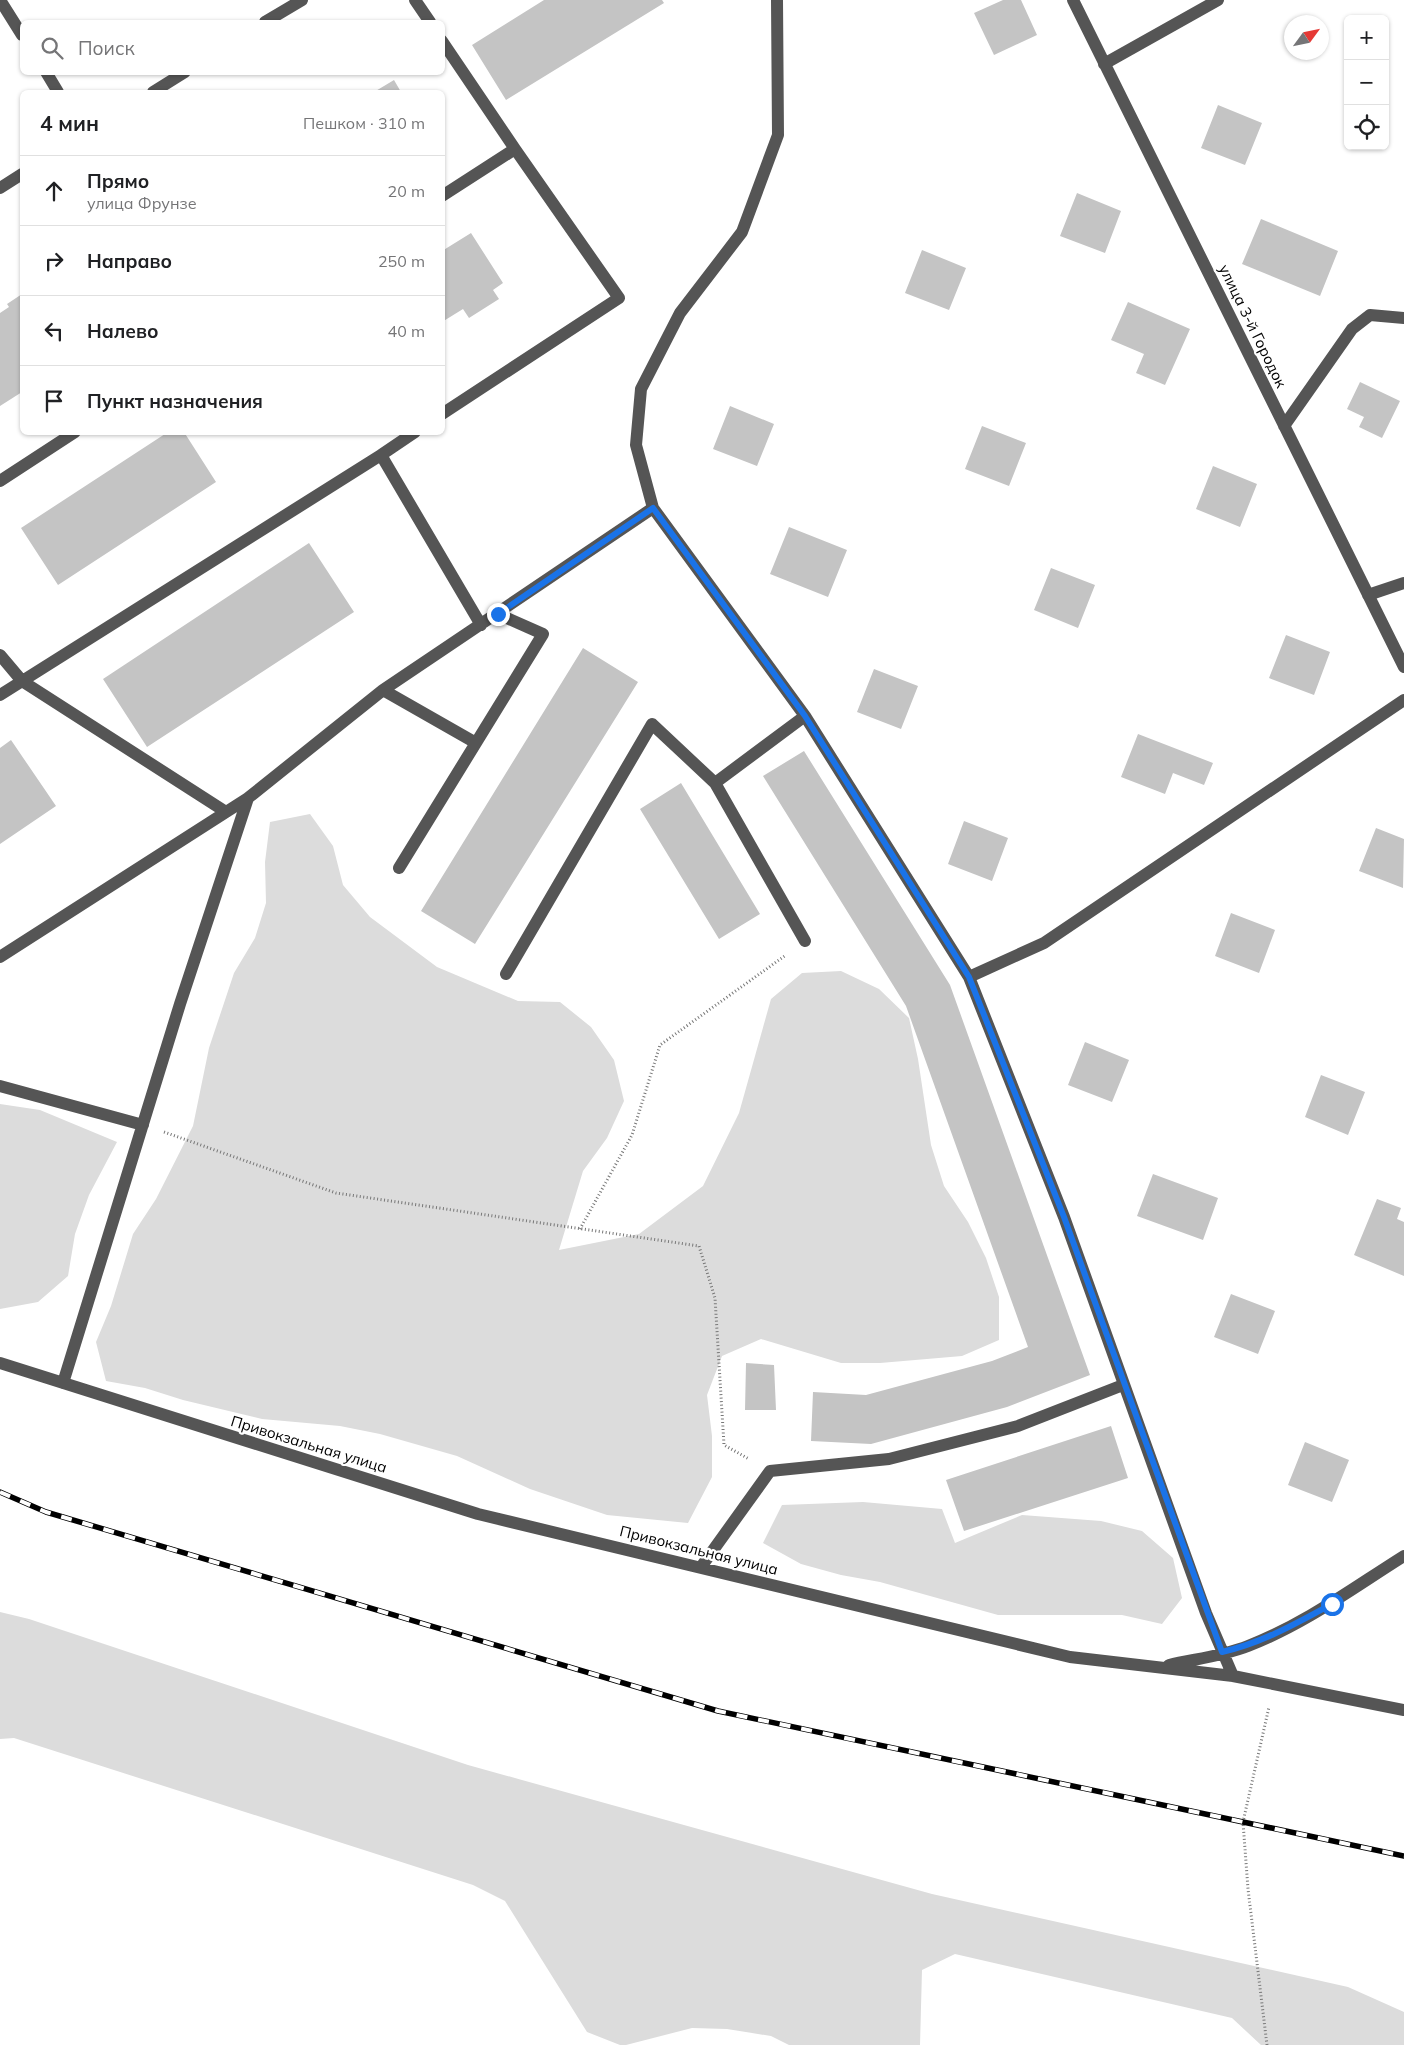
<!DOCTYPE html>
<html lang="ru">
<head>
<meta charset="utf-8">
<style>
  body { margin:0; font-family:Mulish,sans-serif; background:#f2f2f2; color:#202124 }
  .controls { position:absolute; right:15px; top:15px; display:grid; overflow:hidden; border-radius:8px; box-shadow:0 1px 4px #0004 }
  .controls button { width:45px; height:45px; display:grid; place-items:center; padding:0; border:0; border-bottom:1px solid #e0e0e0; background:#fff; color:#202124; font:25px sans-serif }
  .compass { position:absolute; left:1284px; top:15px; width:45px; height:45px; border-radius:50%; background:#fff; box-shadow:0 1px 4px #0004; rotate:57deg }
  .stop { position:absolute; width:15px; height:15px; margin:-11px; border:4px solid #1a73e8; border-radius:50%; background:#fff }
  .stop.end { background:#1a73e8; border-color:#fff; box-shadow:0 1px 5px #0008 }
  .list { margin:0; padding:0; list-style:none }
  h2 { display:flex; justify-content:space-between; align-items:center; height:65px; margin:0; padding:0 20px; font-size:21px }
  h2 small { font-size:16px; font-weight:400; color:#757577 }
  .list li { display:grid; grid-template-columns:32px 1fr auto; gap:15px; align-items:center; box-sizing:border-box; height:70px; padding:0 20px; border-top:1px solid #e0e0e0 }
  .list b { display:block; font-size:19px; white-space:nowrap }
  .list p { margin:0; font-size:16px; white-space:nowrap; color:#757577 }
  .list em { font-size:16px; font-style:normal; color:#757577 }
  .icon { flex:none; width:28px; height:28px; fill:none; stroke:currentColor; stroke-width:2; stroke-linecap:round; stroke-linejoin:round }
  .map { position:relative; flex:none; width:1404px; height:2045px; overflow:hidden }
  .search { position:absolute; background:#fff; box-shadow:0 1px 4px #0004; left:20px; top:20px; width:425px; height:55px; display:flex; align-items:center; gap:12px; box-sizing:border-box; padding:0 18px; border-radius:8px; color:#757577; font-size:19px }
  .panel { position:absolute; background:#fff; box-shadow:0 1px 4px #0004; left:20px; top:90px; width:425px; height:345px; border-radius:8px }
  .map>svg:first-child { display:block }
  .green { fill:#dcdcdc }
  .building { fill:#c4c4c4 }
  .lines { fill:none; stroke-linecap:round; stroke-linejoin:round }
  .path { stroke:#777; stroke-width:3; stroke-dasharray:1 2.5; stroke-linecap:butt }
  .minor { stroke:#555; stroke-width:12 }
  .rail-casing { stroke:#000; stroke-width:5.5 }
  .rail { stroke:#fff; stroke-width:4; stroke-dasharray:11; stroke-linecap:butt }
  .route { stroke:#1a73e8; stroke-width:6 }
  .labels { text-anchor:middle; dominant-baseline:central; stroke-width:4.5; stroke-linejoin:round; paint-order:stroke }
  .street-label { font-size:15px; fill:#000; stroke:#fff }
</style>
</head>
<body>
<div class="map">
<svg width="1404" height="2045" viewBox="0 0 1404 2045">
  <rect width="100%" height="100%" fill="#fff"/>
  <path class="green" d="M310 814 333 846 343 885 370 917 437 967 518 1001 560 1002 591 1027 614 1060 624 1101 607 1138 583 1171 559 1250 639 1234 703 1186 739 1113 771 999 802 973 841 971 879 989 909 1018 918 1059 931 1145 944 1186 968 1222 986 1258 999 1297V1340L962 1356 880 1363H841L761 1339 722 1356 707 1395 712 1436V1477L688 1523 607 1515 530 1489 457 1456 380 1434 340 1426 262 1419 183 1400 145 1388 106 1381 96 1342 111 1306 133 1234 156 1199 193 1126 209 1048 234 973 255 938 266 903 265 862 270 822Z
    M0 1104 40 1110 117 1142 89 1195 75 1234 68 1276 38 1302 0 1309Z
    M863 1502 942 1509 955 1543 1022 1515 1101 1521 1142 1531 1173 1558 1182 1598 1162 1624 1122 1615H998L880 1582 841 1575 801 1564 763 1543 782 1505Z
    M0 1612 29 1619 468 1765 932 1894 1348 1987 1404 2012V2045H1261L1232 2018 955 1954 922 1970 920 2045H789L771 2036 727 2029 692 2028 626 2045H620L587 2032 505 1901 473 1885 14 1738 0 1739Z"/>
  <path class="building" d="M544 0H662L664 3 506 100 472 45Z
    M1003 0H1021L1037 35 994 55 974 13Z
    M394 80 401 92H374Z
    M1218 105 1262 123 1245 165 1201 148Z
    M1077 193 1121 211 1105 253 1060 236Z
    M1261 219 1338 251 1320 296 1242 264Z
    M471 233 503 283 493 290 499 299 469 318 463 309 442 322V251Z
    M922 250 966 268 949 310 905 293Z
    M22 294V392L0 406V313L9 307 7 304Z
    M1128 302 1190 329 1165 385 1136 373 1144 354 1111 340Z
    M1360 382 1400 401 1382 438 1359 427 1364 417 1347 409Z
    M730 406 774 424 757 466 713 449Z
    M982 426 1026 443 1009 486 965 469Z
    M168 432H184L216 482 58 585 21 528Z
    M1213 466 1257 484 1240 527 1196 509Z
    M789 527 847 550 828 597 770 574Z
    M309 543 354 612 147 747 103 679Z
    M1051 568 1095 585 1078 628 1034 610Z
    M1286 635 1330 652 1314 695 1269 678Z
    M583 648 638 682 475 944 421 911Z
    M874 669 918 686 901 729 857 712Z
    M1138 734 1213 763 1204 785 1173 773 1165 794 1121 777Z
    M11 740 56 806 0 844V748Z
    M804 751 950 985 1090 1375 1007 1407 871 1444 811 1441 813 1392 866 1395 992 1361 1028 1347 906 1006 763 776Z
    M681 783 760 914 719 939 640 809Z
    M964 821 1008 838 992 881 948 864Z
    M1376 828 1404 839 1403 888 1359 871Z
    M1231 913 1275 930 1259 973 1215 956Z
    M1085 1042 1129 1060 1112 1102 1068 1085Z
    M1321 1075 1365 1092 1348 1135 1305 1117Z
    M1153 1174 1218 1198 1203 1240 1137 1216Z
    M1377 1199 1401 1208 1397 1219 1404 1222V1276L1354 1255Z
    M1231 1294 1275 1311 1258 1354 1214 1337Z
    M746 1363 774 1365 776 1410H745Z
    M1111 1426 1128 1478 964 1531 946 1480Z
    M1305 1442 1349 1460 1332 1502 1288 1485Z"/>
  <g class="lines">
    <path class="path" d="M164 1132 336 1193 699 1246 715 1298 724 1445 749 1459
      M580 1229 632 1135 660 1045 786 955
      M1267 2045 1248 1889 1243 1822 1269 1707"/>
    <path class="minor" d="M0 0 22 35
      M415 0 430 22
      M777 0 778 135 742 232 680 313 641 389 636 445 653 508 805 716 969 977 1064 1217 1206 1613 1233 1676
      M1073 0 1404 667
      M265 22 302 0
      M442 41 515 149 619 298 442 414
      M1104 64 1218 0
      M46 72 58 92
      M153 92 185 72
      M0 188 22 174
      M442 196 515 149
      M1284 426 1352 329 1370 315 1404 318
      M415 432 381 455 481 625
      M0 481 75 432
      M1368 595 1404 583
      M0 655 22 681 226 812
      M383 690 476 743
      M0 695 381 455
      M805 716 715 783 805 941
      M399 868 543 634 498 614
      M0 957 248 798
      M506 974 652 724 715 783
      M969 977 1044 943 1404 700
      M0 1086 143 1125
      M0 1363 478 1514 1070 1657 1233 1676 1404 1710
      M63 1383 180 1004 248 798 383 690 653 508
      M701 1567 770 1471 889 1459 1018 1426 1123 1385
      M1169 1665C1195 1659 1223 1656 1248 1646 1305 1624 1353 1588 1404 1556"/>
    <defs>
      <path id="rail" d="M0 1492 46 1512 718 1711 1404 1856"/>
    </defs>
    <use href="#rail" class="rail-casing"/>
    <use href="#rail" class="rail"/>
  </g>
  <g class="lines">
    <path class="route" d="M498 614 653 508 805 716 969 977 1064 1217 1222 1652C1262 1643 1297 1623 1332 1604"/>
  </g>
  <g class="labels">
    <g class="street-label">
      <text transform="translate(1253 326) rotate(64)">улица 3-й Городок</text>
      <text transform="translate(309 1444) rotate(17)">Привокзальная улица</text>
      <text transform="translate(699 1550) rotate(14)">Привокзальная улица</text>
    </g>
  </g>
</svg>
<div class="controls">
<button>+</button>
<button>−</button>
<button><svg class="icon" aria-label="locate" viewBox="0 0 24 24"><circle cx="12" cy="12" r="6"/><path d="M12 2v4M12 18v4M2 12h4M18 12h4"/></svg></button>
</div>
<svg class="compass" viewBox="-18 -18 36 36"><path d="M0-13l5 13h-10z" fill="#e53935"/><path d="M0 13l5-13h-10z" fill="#757577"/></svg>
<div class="stop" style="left:1332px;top:1604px"></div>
<div class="stop end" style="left:498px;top:614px"></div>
<div class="search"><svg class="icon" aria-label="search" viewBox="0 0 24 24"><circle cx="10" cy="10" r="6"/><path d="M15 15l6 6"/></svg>Поиск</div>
<section class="panel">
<h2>4 мин<small>Пешком · 310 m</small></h2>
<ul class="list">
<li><svg class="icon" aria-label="ahead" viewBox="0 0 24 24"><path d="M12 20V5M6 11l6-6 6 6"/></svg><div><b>Прямо</b><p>улица Фрунзе</p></div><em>20 m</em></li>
<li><svg class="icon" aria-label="right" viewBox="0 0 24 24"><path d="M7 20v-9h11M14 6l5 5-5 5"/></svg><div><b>Направо</b></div><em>250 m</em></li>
<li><svg class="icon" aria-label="left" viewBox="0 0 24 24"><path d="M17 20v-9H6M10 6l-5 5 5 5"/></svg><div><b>Налево</b></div><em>40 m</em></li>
<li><svg class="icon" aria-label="arrive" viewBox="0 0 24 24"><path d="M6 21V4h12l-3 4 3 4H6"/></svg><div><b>Пункт назначения</b></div></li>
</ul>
</section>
</div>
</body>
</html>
